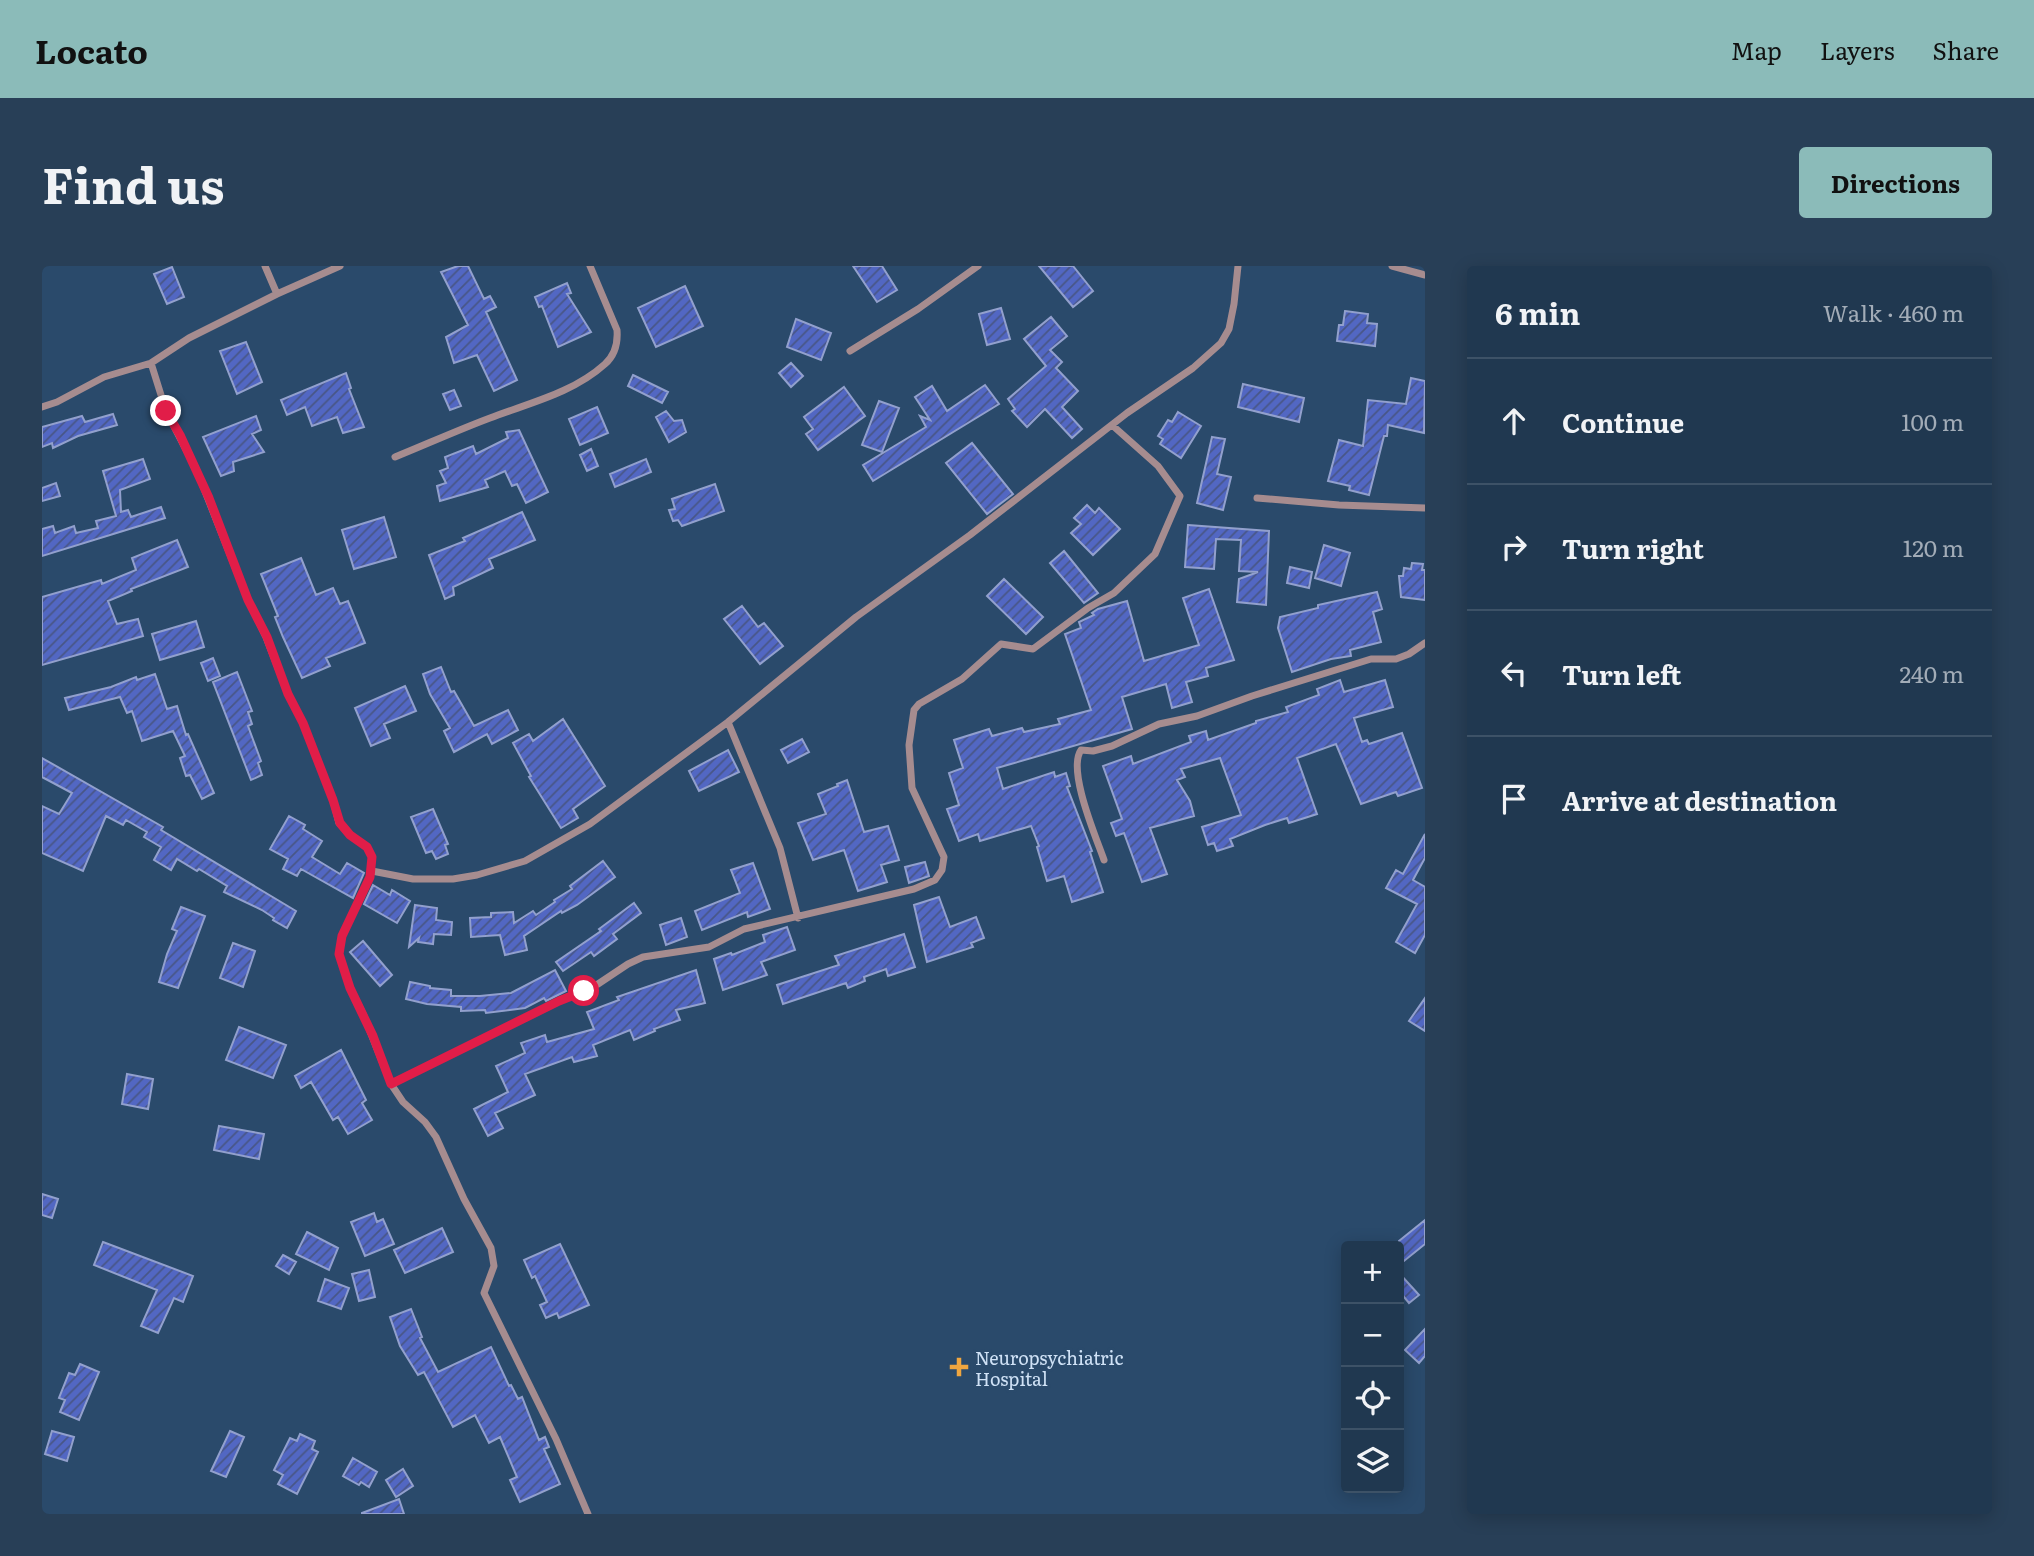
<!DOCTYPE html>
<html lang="en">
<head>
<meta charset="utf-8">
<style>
  body { margin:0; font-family:Literata,serif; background:#283f57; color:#f1f3f6 }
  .controls { position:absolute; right:21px; bottom:21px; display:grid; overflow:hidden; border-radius:7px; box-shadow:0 4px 18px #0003 }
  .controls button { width:63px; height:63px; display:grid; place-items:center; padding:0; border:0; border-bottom:2px solid #3d5267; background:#203850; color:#f1f3f6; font:35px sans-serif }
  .stop { position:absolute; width:21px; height:21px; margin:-16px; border:5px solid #e11d48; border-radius:50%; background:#fff }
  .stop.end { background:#e11d48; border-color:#fff; box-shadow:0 2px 7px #0008 }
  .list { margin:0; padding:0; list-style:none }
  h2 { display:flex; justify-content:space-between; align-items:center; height:91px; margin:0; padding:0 28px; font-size:30px }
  h2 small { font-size:23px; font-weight:400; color:#a2acb7 }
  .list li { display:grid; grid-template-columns:46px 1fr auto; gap:21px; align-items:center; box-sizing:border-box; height:126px; padding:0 28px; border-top:2px solid #3d5267 }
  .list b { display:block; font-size:26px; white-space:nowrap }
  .list em { font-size:23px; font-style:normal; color:#a2acb7 }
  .icon { flex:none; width:38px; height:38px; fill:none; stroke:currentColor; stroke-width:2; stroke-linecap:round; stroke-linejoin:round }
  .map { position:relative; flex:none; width:1383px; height:1248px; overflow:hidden; border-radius:7px }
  header { display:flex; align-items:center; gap:42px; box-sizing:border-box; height:98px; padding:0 35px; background:#8bbbb9; color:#111 }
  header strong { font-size:33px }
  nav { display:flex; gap:38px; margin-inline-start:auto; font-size:24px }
  .intro { display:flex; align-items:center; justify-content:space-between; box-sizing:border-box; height:168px; padding:0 42px }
  h1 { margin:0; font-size:49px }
  .button { padding:18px 32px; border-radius:7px; background:#8bbbb9; color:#111; font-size:24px; font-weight:700 }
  main { display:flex; gap:42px; padding:0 42px }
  aside { flex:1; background:#203850; border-radius:7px; box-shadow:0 4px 18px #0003 }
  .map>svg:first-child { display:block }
  .building { fill:url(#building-hatch); stroke:#92a0cd; stroke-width:2 }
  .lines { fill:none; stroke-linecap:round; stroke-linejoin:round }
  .street { stroke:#a68c8f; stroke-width:7 }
  .route { stroke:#e11d48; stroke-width:9 }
  .poi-dot { fill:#f0a63f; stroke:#2a4a6b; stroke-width:2.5 }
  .labels { text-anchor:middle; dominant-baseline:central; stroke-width:6; stroke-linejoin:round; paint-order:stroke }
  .poi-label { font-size:18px; fill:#d0e2f6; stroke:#2a4a6b; text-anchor:start }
</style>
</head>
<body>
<header>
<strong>Locato</strong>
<nav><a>Map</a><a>Layers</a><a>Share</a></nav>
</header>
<div class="intro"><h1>Find us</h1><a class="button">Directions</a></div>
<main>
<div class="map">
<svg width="1383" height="1248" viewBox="0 0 1383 1248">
  <defs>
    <pattern id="building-hatch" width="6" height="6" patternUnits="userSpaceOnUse" patternTransform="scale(1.75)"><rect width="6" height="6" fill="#5267c3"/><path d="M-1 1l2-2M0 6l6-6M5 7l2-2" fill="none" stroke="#485686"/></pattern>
  </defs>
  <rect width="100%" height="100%" fill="#2a4a6b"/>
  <path class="building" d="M416 0H426L442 33 448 30 454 41 444 46 475 114 452 125 435 89 412 97 404 71 426 59 399 6Z
    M811 0H840L855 24 835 36Z
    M997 0H1031L1051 25 1031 41Z
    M130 1 142 31 125 38 112 8Z
    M525 17 529 27 525 28 549 66 516 81 500 40 497 41 493 31Z
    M643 20 661 60 614 81 596 42Z
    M959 42 968 73 945 79 937 48Z
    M1303 45 1326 48 1325 57 1335 58 1333 80 1295 75 1297 59H1301Z
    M1009 51 1025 70 1008 84 1020 96 1014 102 1036 125 1020 141 1040 163 1030 172 1003 143 985 161 970 145 973 143 966 133 1004 100 982 73Z
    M754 53 789 67 779 94 745 81Z
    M204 76 220 116 195 128 178 85Z
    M749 97 761 110 749 121 737 107Z
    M304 107 309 122 307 123 322 161 301 167 295 151 270 160 263 141 245 149 239 134Z
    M591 109 626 126 620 137 586 120Z
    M1369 112 1383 115 1382 167 1346 159 1345 170H1342L1327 229 1307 224 1308 220 1286 215 1297 174 1321 180 1326 134 1364 138Z
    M1201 118 1262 132 1257 156 1196 141Z
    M943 119 957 138 831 215 821 199 884 161 878 150 888 154 873 131 890 120 905 145Z
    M802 121 823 150 776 184 764 168 771 163 762 151Z
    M412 124 419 140 408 144 401 128Z
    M837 135 857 142 840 186 820 179Z
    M555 141 566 167 538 179 527 153Z
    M624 145 632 155 640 154 644 166 627 176 614 151Z
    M1136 146 1159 160 1139 192 1118 178 1121 173 1116 170 1126 154 1130 156Z
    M71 148 75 159 36 170 11 182 10 177 0 181V161L40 150 43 156Z
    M214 150 219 164 210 168 222 186 191 196 192 205 179 210 161 171Z
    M477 164 506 226 484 237 475 218 470 220 463 205 443 214 446 221 398 235 395 220 404 217 398 205 406 202 403 191 431 180 434 188 466 172 464 166Z
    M1170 171 1183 173 1175 208 1189 211 1181 244 1155 237Z
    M930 177 971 228 945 248 904 197Z
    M549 183 556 200 545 205 538 189Z
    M101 193 108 213 78 224 79 246 86 244 89 251 119 241 123 252 0 290V263L11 260 13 267 32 260 34 267 56 262 54 255 74 250 61 205Z
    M604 193 609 206 573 221 568 208Z
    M14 217 18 230 0 235V222Z
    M673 218 682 245 640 260 636 254 631 255 627 244 633 243 630 233Z
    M1045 239 1053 247 1057 242 1078 263 1051 289 1029 267 1039 258 1032 252Z
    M480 246 493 274 447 293 451 302 411 321 412 329 403 333 387 289 423 275 421 272Z
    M342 251 354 291 312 303 300 264Z
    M1146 259 1227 265 1224 339 1195 336 1197 313 1216 306 1197 305 1199 274 1174 273 1172 303 1143 301Z
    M135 274 146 301 89 323 90 325 66 335 75 358 96 353 101 370 0 399V331L59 314 60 318 94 304 90 292Z
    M1282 279 1308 287 1299 320 1273 312Z
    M1022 285 1056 327 1042 337 1008 297Z
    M259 292 274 329 291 322 298 338 306 335 323 377 284 392 288 400 260 412 241 371 233 351 236 350 219 308Z
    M1370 297 1381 298 1380 304H1383V334L1359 331 1357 310H1361L1362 302 1369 303Z
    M1248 301 1270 306 1267 322 1245 317Z
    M962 313 1001 351 984 368 945 330Z
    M1167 323 1192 394 1164 402 1166 410 1144 416 1150 436 1130 442 1124 418 1080 431 1090 463 955 502 961 523 1012 506 1013 511 1024 507 1028 520 1025 521 1050 585 1048 586 1061 626 1030 636 1022 610 1005 615 995 581 997 580 989 560 938 575 936 568 917 575 905 543 917 539 907 507 921 502 912 474 947 463 950 470 980 462 982 466 1018 458 1016 453 1049 444 1023 368 1039 362 1037 356 1052 349 1050 347 1056 343 1085 335 1102 395 1157 379 1141 332Z
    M1335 326 1340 343 1331 346 1339 376 1308 384 1309 390 1289 393 1250 406 1236 362 1238 351 1276 342V339Z
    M700 340 716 361 722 357 741 380 718 398 682 353Z
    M154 355 162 381 118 394 110 368Z
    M171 392 178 410 166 415 159 397Z
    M399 401 409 426 412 425 432 460 466 444 476 464 450 478 445 468 412 486 402 465 408 462 388 428 381 408Z
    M195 406 210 445 206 446 210 458 206 460 219 495 216 497 220 509 209 514 171 416Z
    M113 408 125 443 135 440 144 469 146 468 172 527 160 533 148 509 144 510 138 492 143 490 131 465 100 475 90 445 85 447 78 431 27 444 23 432 69 421 94 411 95 414Z
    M1298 414 1302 426 1343 414 1351 441 1312 452 1320 476 1325 474 1327 478 1360 467 1380 522 1356 530 1354 526 1319 538 1294 478 1255 492 1275 548 1247 557 1245 552 1223 559 1188 573 1191 580 1175 585 1172 577 1166 579 1160 561 1199 549 1178 492 1139 503 1143 511 1135 514 1148 535 1152 550 1108 562 1125 608 1100 616 1082 567 1074 570 1069 557 1080 553 1061 500 1089 490 1091 498 1149 476 1147 470 1164 465 1166 474 1214 457V455L1246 446 1244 441 1277 429 1275 423Z
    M363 420 374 445 342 458 348 472 329 480 313 442Z
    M521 453 563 520 531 543 536 552 519 562 487 511 489 510 471 477 487 468 491 475Z
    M760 473 767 486 746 497 739 484Z
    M686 484 697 506 657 525 647 505Z
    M0 492 121 561 119 564 254 645 245 662 231 654 232 652 220 644 182 626 185 620 157 603 155 605 135 593 129 604 112 594 119 581 102 571 105 566 84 554 81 559 64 550 41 605 0 587V540L17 548 30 527 0 511Z
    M805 514 822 566 846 560 857 594 839 599 845 616 816 625 802 584 771 594 756 557 784 548 776 528 796 520 795 518Z
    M391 543 406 578 403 579 406 588 394 593 390 585 384 587 369 551Z
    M247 550 263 559 261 563 280 575 270 591 298 608 305 597 322 607 311 632 259 603 255 610 241 603 246 593 228 583Z
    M1383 568V592L1371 614 1383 621V669L1373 687 1354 676 1375 638 1344 622 1354 604 1361 608Z
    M561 595 573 611 535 639 520 647 519 645 482 670 485 684 463 689 458 669 429 671 428 652 449 651V647L471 646 472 657 491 645 494 649 513 636 512 634 530 623 528 620Z
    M883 596 887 610 867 617 863 601Z
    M711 597 728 643 706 651 705 646 660 664 653 645 698 627 689 604Z
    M331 619 348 629 350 624 368 635 355 657 322 638Z
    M897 631 908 661 934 651 942 672 929 677 931 681 885 696 872 639Z
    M592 637 599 647 571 668 575 673 552 690 549 686 521 705 514 696 559 665 557 663Z
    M373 639 395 642 394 654 410 656 409 669 392 668 391 678 376 676 377 672 367 681Z
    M139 641 163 650 136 722 117 716 125 688 135 665 130 663Z
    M639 652 645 671 624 679 618 659Z
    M745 661 753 684 719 696 725 709 681 724 672 693 689 687 690 689 723 676 721 669Z
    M862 668 873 701 846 710 844 703 822 711 823 715 806 722 804 717 741 738 735 719 797 699 793 690Z
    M321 675 350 709 338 720 308 686Z
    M191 677 213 685 201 721 178 712Z
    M513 704 524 725 504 735 502 732 483 742 444 747 443 744 419 745V741L385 738 364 733 368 716 388 720V722L409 724V730H438L469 727Z
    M654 704 663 737 634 744 638 754 612 763 613 765 592 774 588 764 551 779 555 790 532 796 530 791 483 808 493 829 453 847 461 862 446 870 432 843 466 826 454 800 483 787 479 777 503 769 505 776 552 763 545 746 577 734 575 731Z
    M1383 732V765L1367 755Z
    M197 761 244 779 231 812 184 794Z
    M299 784 324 834 320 837 330 854 306 868 296 851 291 854 269 816 259 822 253 810Z
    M85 808 111 813 106 843 80 838Z
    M177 860 222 868 217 893 172 884Z
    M0 928 16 933 10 952 0 949Z
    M332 947 335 956 341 953 352 978 323 990 309 956Z
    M1383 954V978L1357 999V975Z
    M400 962 411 986 363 1007 352 984Z
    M265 966 296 982 287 1004 254 988Z
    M61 976 151 1010 141 1036 132 1032 116 1067 99 1060 115 1024 52 999Z
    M518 978 547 1039 517 1052 515 1047 504 1052 498 1039 505 1036 493 1010 490 1012 482 994Z
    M241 989 254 996 247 1008 234 1000Z
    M327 1004 333 1031 317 1035 310 1008Z
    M1357 1007 1377 1029 1367 1037 1357 1025Z
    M283 1013 307 1022 299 1043 276 1035Z
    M369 1043 380 1071 378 1072 396 1106 449 1081 467 1120 469 1119 476 1133 480 1131 497 1174 503 1171 507 1181 502 1183 518 1218 478 1236 468 1214 475 1211 458 1171 447 1177 433 1149 411 1161 382 1106 376 1109 358 1080 348 1051Z
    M1383 1063V1090L1377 1097 1363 1084Z
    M38 1098 57 1106 37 1154 18 1146 23 1134 17 1132 27 1107 33 1109Z
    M10 1165 32 1171 25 1195 3 1188Z
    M188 1165 202 1171 184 1211 169 1205Z
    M258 1168 273 1175 270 1183 276 1186 255 1228 236 1218 241 1209 232 1204 248 1172 255 1175Z
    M311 1192 335 1206 327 1221 319 1216 317 1219 301 1210Z
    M361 1203 371 1220 354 1231 344 1214Z
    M357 1233 362 1248H320V1247Z"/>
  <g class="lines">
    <path class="street" d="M223 0 235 28
      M1350 0 1383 9
      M808 85 876 43 936 0
      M109 97 124 145 155 205 206 334 224 371 246 428 261 457 291 534 297 557 308 569 325 581 330 591 328 611 300 670 297 688 308 722 322 750 349 818 361 836 383 856 394 871 422 933 449 982 452 1000 442 1027 514 1173 546 1248
      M0 141 15 136 62 111 109 97 147 72 235 28 298 0
      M353 191C385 178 416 164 448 152 487 137 531 127 563 98 573 89 576 77 575 64L548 0
      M1215 232 1297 239 1383 242
      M686 456 738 582 756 652
      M1062 594C1054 571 1025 504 1039 484L1051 485 1070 480 1117 458 1155 450 1210 430 1329 393H1354L1367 388 1383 377
      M330 605 371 613H411L435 609 483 595 548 558 686 456 814 351 928 269 1085 147 1151 102 1179 77 1187 63 1192 38 1196 0
      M349 818 517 735 556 718 586 698 601 691 667 681 702 663 872 623 893 614 900 604 902 591 870 522 867 479 872 444 877 438 920 413 959 378 991 383 1046 342 1072 327 1113 288 1138 230 1116 200 1070 159"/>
  </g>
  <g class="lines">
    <path class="route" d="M124 145 138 169 167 232 206 334 225 371 246 428 261 457 291 534 298 557 308 569 325 581 330 591 328 611 300 670 297 688 308 722 331 770 349 818 517 735 542 725"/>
  </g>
  <path class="poi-dot" d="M913.5 1090.5h7v7h7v7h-7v7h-7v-7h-7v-7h7z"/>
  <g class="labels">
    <g class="poi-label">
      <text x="933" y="1091">Neuropsychiatric<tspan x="933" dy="21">Hospital</tspan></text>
    </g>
  </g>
</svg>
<div class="controls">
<button>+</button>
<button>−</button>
<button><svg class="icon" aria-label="locate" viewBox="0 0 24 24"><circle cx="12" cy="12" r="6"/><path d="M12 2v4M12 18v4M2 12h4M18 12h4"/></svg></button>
<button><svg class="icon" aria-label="layers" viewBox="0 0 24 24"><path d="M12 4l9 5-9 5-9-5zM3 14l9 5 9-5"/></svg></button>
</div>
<div class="stop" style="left:542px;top:725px"></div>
<div class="stop end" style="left:124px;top:145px"></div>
</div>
<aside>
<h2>6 min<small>Walk · 460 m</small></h2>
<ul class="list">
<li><svg class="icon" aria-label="ahead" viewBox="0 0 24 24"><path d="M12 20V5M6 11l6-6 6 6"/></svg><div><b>Continue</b></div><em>100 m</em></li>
<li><svg class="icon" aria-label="right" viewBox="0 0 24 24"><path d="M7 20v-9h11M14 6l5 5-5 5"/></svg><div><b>Turn right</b></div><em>120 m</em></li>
<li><svg class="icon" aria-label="left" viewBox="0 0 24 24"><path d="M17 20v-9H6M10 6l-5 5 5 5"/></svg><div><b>Turn left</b></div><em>240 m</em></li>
<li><svg class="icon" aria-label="arrive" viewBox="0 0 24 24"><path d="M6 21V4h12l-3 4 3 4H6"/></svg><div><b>Arrive at destination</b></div></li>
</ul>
</aside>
</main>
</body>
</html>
